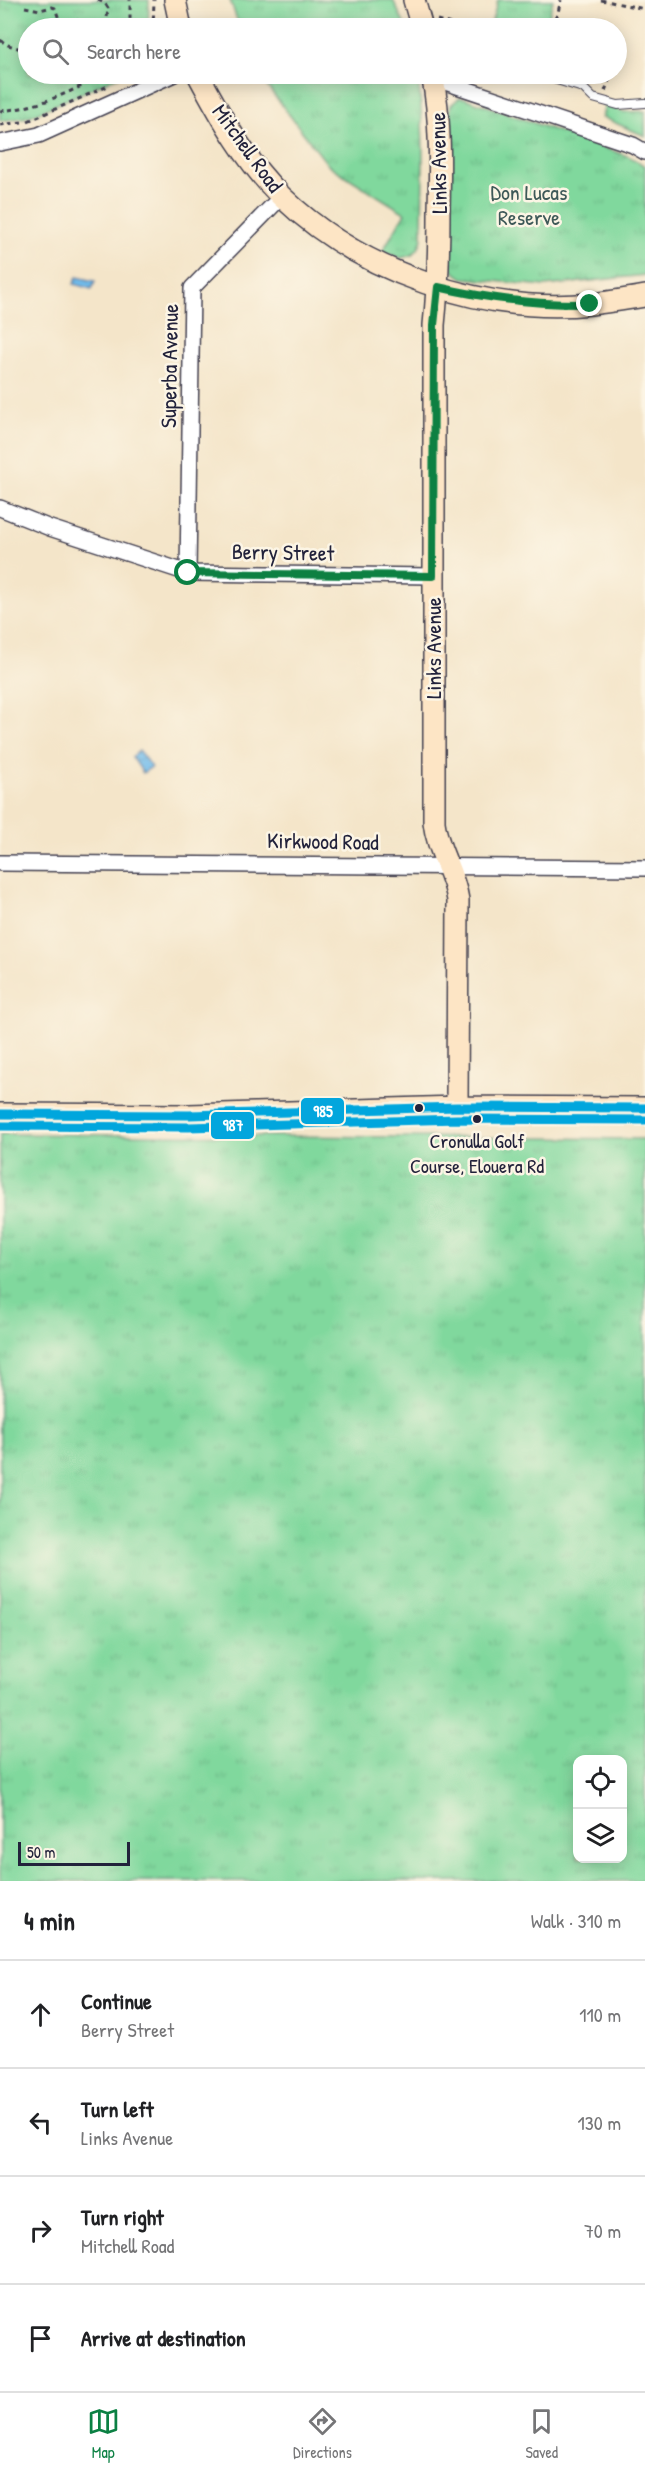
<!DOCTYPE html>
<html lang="en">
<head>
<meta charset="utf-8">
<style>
  body { margin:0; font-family:"Patrick Hand",sans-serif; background:#f2f2f2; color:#202124 }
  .controls { position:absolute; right:18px; bottom:18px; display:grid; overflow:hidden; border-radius:12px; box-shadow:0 3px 15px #0003 }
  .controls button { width:54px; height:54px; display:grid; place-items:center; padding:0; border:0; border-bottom:2px solid #e0e0e0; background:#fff; color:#202124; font:30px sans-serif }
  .scale { position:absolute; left:18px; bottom:15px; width:112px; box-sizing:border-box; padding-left:6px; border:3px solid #22223b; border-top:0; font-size:16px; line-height:21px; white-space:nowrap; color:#22223b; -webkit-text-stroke:4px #fcf5e5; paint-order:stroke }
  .stop { position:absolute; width:18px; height:18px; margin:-14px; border:4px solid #0b8043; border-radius:50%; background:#fff }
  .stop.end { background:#0b8043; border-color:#fff; box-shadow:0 2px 6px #0008 }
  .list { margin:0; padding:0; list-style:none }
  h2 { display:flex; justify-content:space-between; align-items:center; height:78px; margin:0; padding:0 24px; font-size:26px }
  h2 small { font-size:20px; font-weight:400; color:#757577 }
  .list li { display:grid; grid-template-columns:39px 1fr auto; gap:18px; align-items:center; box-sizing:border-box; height:108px; padding:0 24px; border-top:2px solid #e0e0e0 }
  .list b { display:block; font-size:22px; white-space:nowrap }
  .list p { margin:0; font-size:20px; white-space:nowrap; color:#757577 }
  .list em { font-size:20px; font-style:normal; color:#757577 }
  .icon { flex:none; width:33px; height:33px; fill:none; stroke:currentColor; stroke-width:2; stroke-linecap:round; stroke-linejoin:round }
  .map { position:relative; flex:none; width:645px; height:1881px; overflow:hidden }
  .search { position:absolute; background:#fff; box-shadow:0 3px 15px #0003; left:18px; right:18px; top:18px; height:66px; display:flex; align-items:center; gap:15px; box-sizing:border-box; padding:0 21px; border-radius:33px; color:#757577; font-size:22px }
  .sheet { height:510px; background:#fff }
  nav { display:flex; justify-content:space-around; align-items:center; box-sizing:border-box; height:84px; border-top:2px solid #e0e0e0; background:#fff; font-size:16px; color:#757577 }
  nav a { display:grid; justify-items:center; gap:3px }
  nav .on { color:#0b8043 }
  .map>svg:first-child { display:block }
  .grass { fill:url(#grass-tufts); stroke:#517d6c; stroke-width:1.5; fill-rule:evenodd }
  .water { fill:url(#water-waves); stroke:#4a6f93; stroke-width:1.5 }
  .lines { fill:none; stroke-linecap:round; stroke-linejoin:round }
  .lane-casing { stroke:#423f50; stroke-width:10 }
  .street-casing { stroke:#423f50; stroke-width:18 }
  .secondary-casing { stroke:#423f50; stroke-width:24 }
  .path { stroke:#423f50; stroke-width:3; stroke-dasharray:4.5 4.5; stroke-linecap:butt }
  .lane { stroke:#fff; stroke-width:8 }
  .street { stroke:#fff; stroke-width:15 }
  .secondary { stroke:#fde5c5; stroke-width:21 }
  .bus-1-casing { stroke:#fcf5e5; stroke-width:14 }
  .bus-2-casing { stroke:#fcf5e5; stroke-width:14 }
  .bus-1 { stroke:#03a6dd; stroke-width:9 }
  .bus-2 { stroke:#03a6dd; stroke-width:9 }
  .route { stroke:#0b8043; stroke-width:8 }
  .bus-dot { fill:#22223b; stroke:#fcf5e5; stroke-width:2 }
  .labels { text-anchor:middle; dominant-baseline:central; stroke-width:5; stroke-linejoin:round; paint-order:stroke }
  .bus-label { font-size:20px; fill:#22223b; stroke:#fcf5e5 }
  .street-label { font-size:22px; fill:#22223b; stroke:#fcf5e5 }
  .park-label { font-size:22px; fill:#3e5958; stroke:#fcf5e5 }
  .line-badge { stroke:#fcf5e5; stroke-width:2 }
  .badge-label { font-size:16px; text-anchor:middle; font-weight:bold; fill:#fff }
</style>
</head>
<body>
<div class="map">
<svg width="645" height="1881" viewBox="0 0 645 1881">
  <defs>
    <pattern id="grass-tufts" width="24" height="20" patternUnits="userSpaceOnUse" patternTransform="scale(1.5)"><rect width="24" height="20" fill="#80d89d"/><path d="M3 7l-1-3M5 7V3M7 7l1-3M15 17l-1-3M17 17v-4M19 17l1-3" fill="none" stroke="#6eb988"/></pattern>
    <pattern id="water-waves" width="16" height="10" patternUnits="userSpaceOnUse" patternTransform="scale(1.5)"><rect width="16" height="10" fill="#72bceb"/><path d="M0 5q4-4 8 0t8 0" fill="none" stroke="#62a1ca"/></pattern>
  </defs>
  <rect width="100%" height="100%" fill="#fcf5e5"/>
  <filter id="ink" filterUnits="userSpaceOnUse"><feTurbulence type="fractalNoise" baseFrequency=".0167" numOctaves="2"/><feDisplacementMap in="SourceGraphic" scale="12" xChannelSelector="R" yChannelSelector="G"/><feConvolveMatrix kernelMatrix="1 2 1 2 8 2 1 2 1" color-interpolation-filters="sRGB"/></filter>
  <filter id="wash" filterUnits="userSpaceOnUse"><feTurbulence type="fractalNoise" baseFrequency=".008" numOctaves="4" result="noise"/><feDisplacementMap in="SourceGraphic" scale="24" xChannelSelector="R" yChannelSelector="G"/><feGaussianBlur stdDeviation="1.35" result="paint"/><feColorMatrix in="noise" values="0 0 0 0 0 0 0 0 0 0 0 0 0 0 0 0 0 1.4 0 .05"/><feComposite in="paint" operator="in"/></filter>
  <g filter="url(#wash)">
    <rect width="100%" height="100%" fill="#f4e5c9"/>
    <path class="grass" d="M0 0H149L148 28H28V74H124L28 117 0 121Z
      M230 0H393L406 28H240Z
      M498 0H553L546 28H490Z
      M260 74H417C426 128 422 184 422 239L418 249 412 255 401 258 382 252 405 213 328 165 264 82Z
      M459 98H464L630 157 645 166V275L545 286 463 278 453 271 448 256 450 111 451 105Z
      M605 105 624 112 645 111V136L602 117Z
      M0 1134 645 1139V1881H0ZM578 1760H622V1858H578Z"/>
    <path class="water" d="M77 277 95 281 92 289 74 284Z
      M139 751 151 767 143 773 132 757Z"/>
  </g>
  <g filter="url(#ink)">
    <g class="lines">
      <defs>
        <path id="lane" d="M537 74 583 88 593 98 618 105 645 103"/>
        <path id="street" d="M433 78 633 145 645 152
          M0 143 39 135 174 74
          M0 508 50 528 188 573 433 576
          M188 573 192 288 282 196
          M0 863 645 868"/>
        <path id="secondary" d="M175 0 181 28
          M414 0 422 28
          M198 74C221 117 246 162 282 197 360 272 483 315 591 304 609 302 627 299 645 296
          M432 74C441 119 440 164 439 211 439 249 438 287 434 325V822C437 850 454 872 458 900L457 1107
          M0 1114 189 1115 457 1107 645 1108"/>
      </defs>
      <use href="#lane" class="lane-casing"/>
      <use href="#street" class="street-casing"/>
      <use href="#secondary" class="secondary-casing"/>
      <path class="path" d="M98 0 105 3 108 8 106 28
        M601 0 645 9
        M25 7 40 10 52 7 55 8 60 22 65 23 77 20 91 28
        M437 20 466 28
        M130 28V0
        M153 28 154 0
        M554 28 561 0
        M0 40 8 45 28 51
        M122 80 130 74
        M605 91 611 75 607 74
        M0 111C37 108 72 92 104 74
        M28 121 108 86
        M0 125 22 122"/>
      <use href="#lane" class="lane"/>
      <use href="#street" class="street"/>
      <use href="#secondary" class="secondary"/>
      <defs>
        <path id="bus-1" d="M0 1114 189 1115 457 1107 645 1108"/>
        <path id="bus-2" d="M0 1126 189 1127 457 1119 645 1120"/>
      </defs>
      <use href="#bus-1" class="bus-1-casing"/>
      <use href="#bus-2" class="bus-2-casing"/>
      <use href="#bus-1" class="bus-1"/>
      <use href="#bus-2" class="bus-2"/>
    </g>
  </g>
  <g class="lines" filter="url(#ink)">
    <path class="route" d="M188 573 433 576 434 325 438 287C489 299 537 305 590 304"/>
  </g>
  <g class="bus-dot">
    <circle cx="419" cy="1108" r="5"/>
    <circle cx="477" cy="1119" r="5"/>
  </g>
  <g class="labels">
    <g class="bus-label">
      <text x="477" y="1140">Cronulla Golf<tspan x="477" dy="25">Course, Elouera Rd</tspan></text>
    </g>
    <g class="street-label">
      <text transform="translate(248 148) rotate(54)">Mitchell Road</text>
      <text transform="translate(438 163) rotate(-91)">Links Avenue</text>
      <text transform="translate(169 366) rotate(-89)">Superba Avenue</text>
      <text transform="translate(283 552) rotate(1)">Berry Street</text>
      <text transform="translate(433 648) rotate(-90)">Links Avenue</text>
      <text transform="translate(323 841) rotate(1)">Kirkwood Road</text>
    </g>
    <g class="park-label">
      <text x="529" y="192">Don Lucas<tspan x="529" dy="25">Reserve</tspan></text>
    </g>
  </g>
  <g class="line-badge">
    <rect x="300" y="1097" width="45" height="28" rx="6" fill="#03a6dd"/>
    <rect x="210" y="1111" width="45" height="29" rx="6" fill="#03a6dd"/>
  </g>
  <g class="badge-label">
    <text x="323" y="1117">985</text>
    <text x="233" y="1131">987</text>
  </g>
</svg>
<div class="controls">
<button><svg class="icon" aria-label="locate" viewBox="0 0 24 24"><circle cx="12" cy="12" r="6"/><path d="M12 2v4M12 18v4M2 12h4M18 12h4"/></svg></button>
<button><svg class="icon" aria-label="layers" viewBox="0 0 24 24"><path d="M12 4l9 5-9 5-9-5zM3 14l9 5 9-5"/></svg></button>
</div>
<div class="scale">50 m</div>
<div class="stop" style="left:188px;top:573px"></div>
<div class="stop end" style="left:590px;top:304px"></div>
<div class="search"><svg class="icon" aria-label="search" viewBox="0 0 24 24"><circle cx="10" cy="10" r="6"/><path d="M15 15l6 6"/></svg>Search here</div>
</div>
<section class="sheet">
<h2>4 min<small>Walk · 310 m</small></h2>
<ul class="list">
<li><svg class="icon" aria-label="ahead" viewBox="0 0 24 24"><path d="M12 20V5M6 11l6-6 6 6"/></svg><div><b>Continue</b><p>Berry Street</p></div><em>110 m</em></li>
<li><svg class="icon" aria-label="left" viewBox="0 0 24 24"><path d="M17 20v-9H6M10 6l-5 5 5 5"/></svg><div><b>Turn left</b><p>Links Avenue</p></div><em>130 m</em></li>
<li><svg class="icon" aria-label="right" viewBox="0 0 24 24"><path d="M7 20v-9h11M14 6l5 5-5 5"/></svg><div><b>Turn right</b><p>Mitchell Road</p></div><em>70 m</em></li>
<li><svg class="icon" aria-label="arrive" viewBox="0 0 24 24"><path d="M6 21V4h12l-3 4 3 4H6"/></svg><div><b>Arrive at destination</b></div></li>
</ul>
</section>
<nav>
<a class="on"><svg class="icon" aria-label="map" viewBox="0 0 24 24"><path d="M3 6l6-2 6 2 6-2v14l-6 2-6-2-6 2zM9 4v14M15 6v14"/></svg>Map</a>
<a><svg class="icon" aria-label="directions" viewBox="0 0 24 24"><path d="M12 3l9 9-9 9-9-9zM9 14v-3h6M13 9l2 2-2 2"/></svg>Directions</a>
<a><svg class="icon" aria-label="saved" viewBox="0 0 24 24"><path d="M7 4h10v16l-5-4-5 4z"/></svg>Saved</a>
</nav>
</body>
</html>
